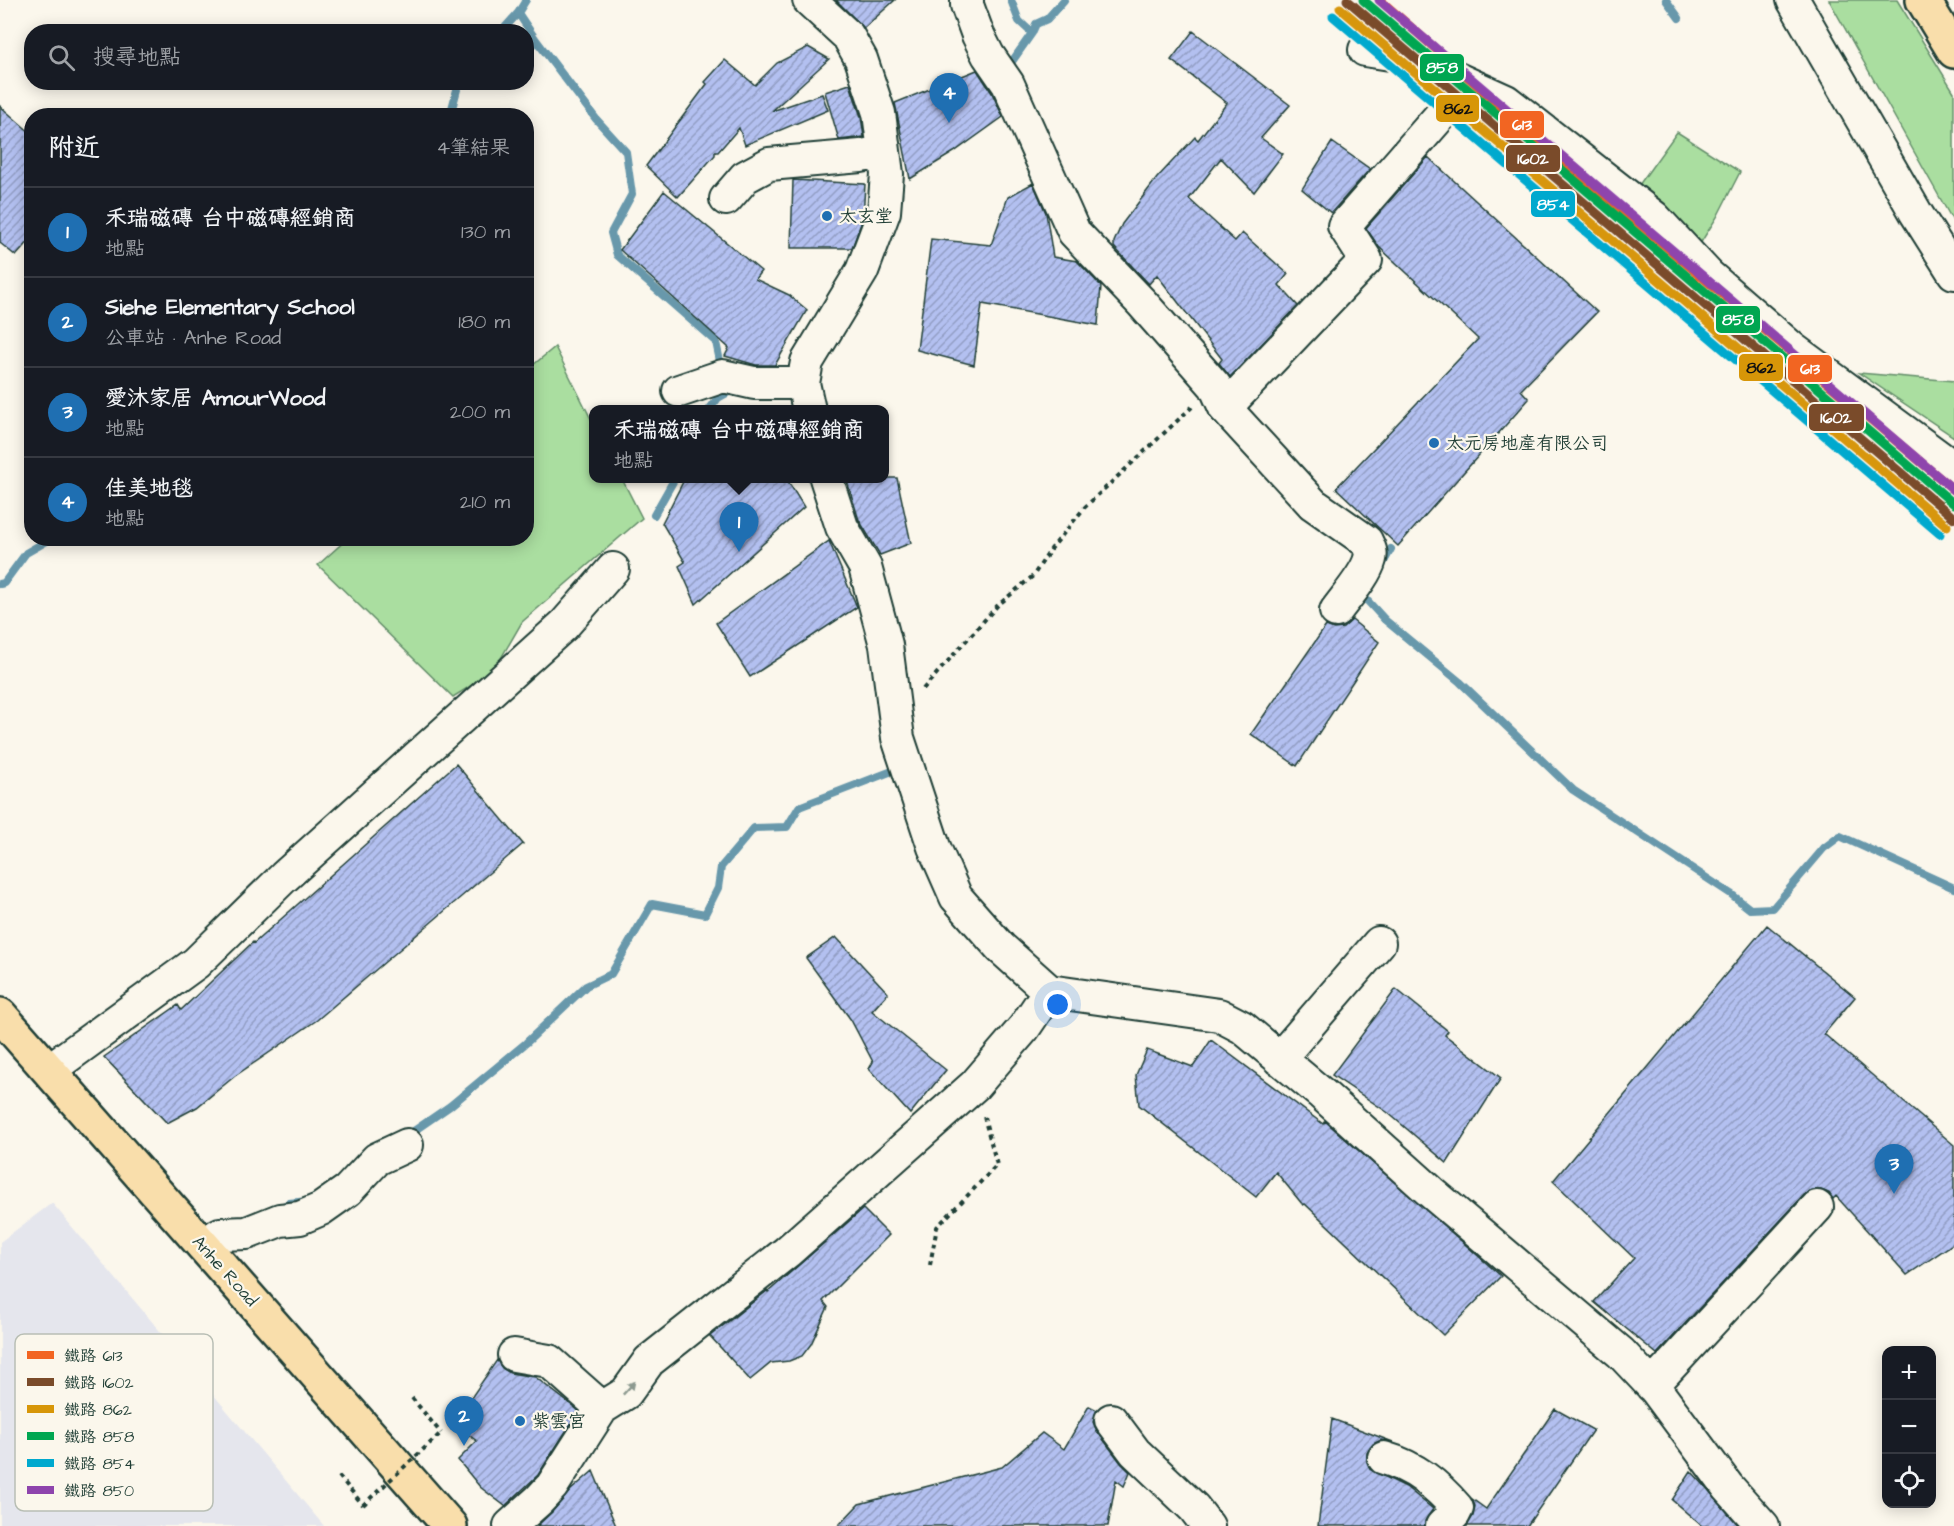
<!DOCTYPE html>
<html lang="zh-TW">
<head>
<meta charset="utf-8">
<style>
  body { margin:0; font-family:"Architects Daughter","LXGW WenKai TC",sans-serif; background:#242831; color:#f1f3f6 }
  .controls { position:absolute; right:18px; bottom:18px; display:grid; overflow:hidden; border-radius:12px; box-shadow:0 3px 15px #0003 }
  .controls button { width:54px; height:54px; display:grid; place-items:center; padding:0; border:0; border-bottom:2px solid #363941; background:#171b24; color:#f1f3f6; font:30px sans-serif }
  .you { position:absolute; left:1058px; top:1005px; width:21px; height:21px; margin:-15px; border:4px solid #fff; border-radius:50%; background:#1a73e8; box-shadow:0 0 0 9px #1a73e833 }
  .badge { display:grid; place-items:center; width:39px; height:39px; border-radius:50%; background:#1f6fb2; color:#fff; font-size:20px; font-weight:700 }
  .pin { position:absolute; translate:-50% -50px; filter:drop-shadow(0 2px 3px #0008) }
  .pin::after { content:''; position:absolute; top:32px; width:21px; height:18px; background:inherit; clip-path:polygon(0 0,100% 0,50% 100%) }
  .popup { position:absolute; left:589px; top:405px; width:300px; height:78px; box-sizing:border-box; display:grid; place-content:center; border-radius:12px; background:#171b24; filter:drop-shadow(0 2px 4px #0005); font-size:20px; white-space:nowrap; color:#9ea1a6 }
  .popup b { font-size:22px; color:#f1f3f6 }
  .popup::after { content:''; position:absolute; left:50%; top:100%; margin-left:-12px; border:12px solid transparent; border-top-color:#171b24 }
  .list { margin:0; padding:0; list-style:none }
  h2 { display:flex; justify-content:space-between; align-items:center; height:78px; margin:0; padding:0 24px; font-size:26px }
  h2 small { font-size:20px; font-weight:400; color:#9ea1a6 }
  .list li { display:grid; grid-template-columns:39px 1fr auto; gap:18px; align-items:center; box-sizing:border-box; height:90px; padding:0 24px; border-top:2px solid #363941 }
  .list b { display:block; font-size:22px; white-space:nowrap }
  .list p { margin:0; font-size:20px; white-space:nowrap; color:#9ea1a6 }
  .list em { font-size:20px; font-style:normal; color:#9ea1a6 }
  .icon { flex:none; width:33px; height:33px; fill:none; stroke:currentColor; stroke-width:2; stroke-linecap:round; stroke-linejoin:round }
  .map { position:relative; flex:none; width:1954px; height:1526px; overflow:hidden }
  .search { position:absolute; background:#171b24; box-shadow:0 3px 15px #0003; left:24px; top:24px; width:510px; height:66px; display:flex; align-items:center; gap:15px; box-sizing:border-box; padding:0 21px; border-radius:24px; color:#9ea1a6; font-size:22px }
  .panel { position:absolute; background:#171b24; box-shadow:0 3px 15px #0003; left:24px; top:108px; width:510px; height:438px; border-radius:24px }
  .map>svg:first-child { display:block }
  .built { fill:#e5e6ed }
  .green { fill:#aadea0; stroke:#648e6a; stroke-width:1.5 }
  .lines { fill:none; stroke-linecap:round; stroke-linejoin:round }
  .stream { stroke:#6898ab; stroke-width:8 }
  .building { fill:url(#building-hatch); stroke:#1f3d34; stroke-width:1.5 }
  .minor-casing { stroke:#1f3d34; stroke-width:36 }
  .major-casing { stroke:#1f3d34; stroke-width:38 }
  .highway-casing { stroke:#1f3d34; stroke-width:38 }
  .path { stroke:#1f3d34; stroke-width:4; stroke-dasharray:4.5 4.5; stroke-linecap:butt }
  .minor { stroke:#fbf7ec; stroke-width:32 }
  .major { stroke:#f9deab; stroke-width:33 }
  .highway { stroke:#f9deab; stroke-width:33 }
  .path-bridge { stroke:#1f3d34; stroke-width:4; stroke-dasharray:4.5 4.5; stroke-linecap:butt }
  .rail-1-casing { stroke:#fbf7ec; stroke-width:14 }
  .rail-2-casing { stroke:#fbf7ec; stroke-width:14 }
  .rail-3-casing { stroke:#fbf7ec; stroke-width:14 }
  .rail-4-casing { stroke:#fbf7ec; stroke-width:14 }
  .rail-5-casing { stroke:#fbf7ec; stroke-width:14 }
  .rail-6-casing { stroke:#fbf7ec; stroke-width:14 }
  .rail-1 { stroke:#f26522; stroke-width:9 }
  .rail-2 { stroke:#7a4b2a; stroke-width:9 }
  .rail-3 { stroke:#d79608; stroke-width:9 }
  .rail-4 { stroke:#00a651; stroke-width:9 }
  .rail-5 { stroke:#00a9ce; stroke-width:9 }
  .rail-6 { stroke:#8e44ad; stroke-width:9 }
  .oneway { fill:#8d9a90 }
  .poi-dot { fill:#1f6fb2; stroke:#fbf7ec; stroke-width:2 }
  .labels { text-anchor:middle; dominant-baseline:central; stroke-width:4.5; stroke-linejoin:round; paint-order:stroke }
  .poi-label { font-size:18px; fill:#1f3d34; stroke:#fbf7ec; text-anchor:start }
  .street-label { font-size:18px; fill:#1f3d34; stroke:#fbf7ec }
  .key { fill:#fbf7ec; stroke:#b9bfb5; stroke-width:1.5 }
  .key-label { font-size:16px; fill:#1f3d34 }
  .line-badge { stroke:#fbf7ec; stroke-width:2 }
  .badge-label { font-size:16px; text-anchor:middle; font-weight:bold; fill:#fff }
  .pale-badge-label { font-size:16px; text-anchor:middle; font-weight:bold; fill:#111 }
</style>
</head>
<body>
<div class="map">
<svg width="1954" height="1526" viewBox="0 0 1954 1526">
  <defs>
    <pattern id="building-hatch" width="6" height="6" patternUnits="userSpaceOnUse" patternTransform="scale(1.5)"><rect width="6" height="6" fill="#b3c0f0"/><path d="M-1 1l2-2M0 6l6-6M5 7l2-2" fill="none" stroke="#919dc3"/></pattern>
  </defs>
  <rect width="100%" height="100%" fill="#fbf7ec"/>
  <filter id="ink" filterUnits="userSpaceOnUse"><feTurbulence type="fractalNoise" baseFrequency=".0167" numOctaves="2"/><feDisplacementMap in="SourceGraphic" scale="12" xChannelSelector="R" yChannelSelector="G"/><feConvolveMatrix kernelMatrix="1 2 1 2 8 2 1 2 1" color-interpolation-filters="sRGB"/></filter>
  <g filter="url(#ink)">
    <path class="built" d="M52 1203 324 1526H0V1242Z"/>
    <path class="green" d="M1829 0H1897L1954 92V223Z
      M1677 132 1740 172 1717 217 1698 247 1656 205 1639 185Z
      M555 347 593 423 594 478 622 479 642 518 522 622 493 672 453 697 318 565 347 539 526 538 527 370Z
      M1859 373 1954 381V437Z"/>
    <g class="lines">
      <path class="stream" d="M526 0 518 13 536 40 596 119 626 152 632 194 611 233 617 255 716 342 722 371
        M1011 0 1019 21 1032 33
        M1666 0 1679 18
        M501 32 518 13
        M1011 63 1032 33 1036 24 1047 19 1064 0
        M450 116 459 82
        M709 410 718 398 736 388
        M654 515 675 478
        M1381 567 1391 549
        M0 584 4 583 26 553 52 538
        M1368 588 1364 597 1385 620 1460 682 1573 790 1731 894 1750 909 1773 908 1824 848 1840 836 1954 888
        M405 1137 450 1106 526 1043 586 986 611 974 652 904 705 914 718 888 721 867 754 828 787 827 799 807 900 768
        M280 1208 289 1203 308 1201"/>
    </g>
    <path class="building" d="M836 0H895L864 28Z
      M1193 31 1290 105 1261 138 1283 154 1254 192 1221 158 1189 199 1235 241 1242 233 1288 274 1279 285 1298 306 1230 377 1219 363 1222 359 1157 275 1149 284 1114 247V242L1122 224 1157 178 1195 137 1198 140 1227 103 1171 60Z
      M808 47 829 59 772 111 822 94 828 110 745 145 739 128 718 152H715V155L678 197 646 166 707 84 705 82 725 60 755 85 777 63Z
      M977 70 992 93 1003 117 954 152 910 179 895 103Z
      M850 84 861 117 864 137 839 140 825 92Z
      M0 106 32 134V238L16 256 0 243Z
      M1332 142 1370 169 1331 213 1302 189Z
      M1428 157 1597 312 1521 390 1529 399 1398 546 1336 488 1478 339 1379 247 1366 228Z
      M793 180 865 184 863 218 852 248H791Z
      M1033 183 1046 213 1053 257 1077 261 1101 286 1098 325 982 304 974 365 917 350 931 239 991 245 1008 197Z
      M664 191 761 271 755 279 789 295 807 310 775 365H756L725 356 729 348 620 250Z
      M685 478H786L804 507 696 604 679 566 685 562 662 523Z
      M846 478H897L911 543 880 555 859 520Z
      M829 541 857 607 750 677 716 623Z
      M1352 620 1379 642 1297 766 1251 734 1326 626 1334 629 1343 628Z
      M456 764 523 844 317 1020 235 1076 197 1107 167 1123 104 1057 178 1005 181 1010 253 942 254 943Z
      M1767 925 1855 997 1824 1034 1954 1145V1243L1907 1275 1836 1196 1833 1199 1829 1193 1821 1190H1811L1804 1195 1657 1354 1594 1302 1634 1258 1553 1181Z
      M836 937 888 993 872 1011 946 1070 910 1114 869 1069 873 1062 851 1020 806 958Z
      M1396 989 1448 1031 1445 1035 1501 1078 1447 1163 1387 1112 1332 1075Z
      M1211 1040 1323 1124 1325 1121 1501 1276 1443 1335 1305 1204 1303 1205 1276 1172 1256 1197 1139 1105 1136 1075 1147 1050 1193 1067Z
      M863 1209 889 1235 823 1301 828 1307 811 1344 802 1356 789 1361 771 1363 750 1380 710 1336 767 1291 768 1292Z
      M497 1360 502 1368 510 1373 535 1377 579 1411 538 1475 505 1506 480 1487 458 1460 477 1441 453 1424Z
      M1089 1406 1097 1410 1093 1422 1097 1431 1121 1463 1130 1472 1124 1486 1116 1480 1108 1526H838L859 1504 1002 1467 1042 1433 1064 1449Z
      M1555 1409 1593 1430 1527 1526H1467L1473 1516 1475 1506 1472 1499 1486 1509Z
      M1332 1419 1393 1442 1381 1440 1373 1444 1367 1453V1462L1371 1470 1406 1487 1433 1509 1425 1521V1526H1318Z
      M593 1471 616 1526H537L552 1512 571 1490Z
      M1691 1471 1704 1485 1739 1526H1702L1672 1500Z"/>
    <g class="lines">
      <defs>
        <path id="minor" d="M809 0 848 36 861 59 879 113 887 174 884 212 862 271 807 362 803 383 809 410
          M967 0V5L978 35 988 55 1008 84 1074 232 1142 303 1215 386 1225 408 1313 504 1366 541C1369 547 1372 552 1370 559 1366 575 1346 597 1336 611
          M1793 0 1916 213 1954 273
          M1365 50 1409 57 1506 101 1654 217 1708 275 1794 350 1954 468
          M726 199 745 177 769 164 861 156 884 152
          M679 391 723 376 754 383H803
          M1225 408 1366 260 1344 226 1440 116
          M826 478 842 527 865 567 886 645 898 738 934 847 956 897 1001 948 1049 991 1219 1015 1242 1027 1322 1094 1431 1192 1621 1353 1656 1390 1728 1487 1763 1526
          M1279 1059 1379 943
          M49 1070 196 963 284 877 564 625 613 569
          M202 1245 220 1234 247 1233 280 1220 300 1218 321 1209 348 1190 377 1159 407 1145
          M1652 1386 1817 1207
          M602 1408 626 1393 649 1361 787 1252 975 1085 1024 1028 1049 991
          M1111 1420 1135 1452 1194 1508 1208 1526
          M1384 1458C1415 1467 1436 1484 1457 1508L1454 1514 1442 1526
          M510 1526 539 1500 552 1486 602 1408 549 1361 514 1355"/>
        <path id="major" d="M0 1015 450 1526"/>
        <path id="highway" d="M1923 0 1954 51"/>
      </defs>
      <use href="#minor" class="minor-casing"/>
      <use href="#major" class="major-casing"/>
      <use href="#highway" class="highway-casing"/>
      <path class="path" d="M923 689 997 606 1033 576 1051 549 1085 507 1192 407
        M930 1265 937 1227 997 1165 984 1117
        M412 1398 441 1433
        M339 1476 363 1505"/>
      <use href="#minor" class="minor"/>
      <use href="#major" class="major"/>
      <use href="#highway" class="highway"/>
      <path class="path-bridge" d="M363 1505 441 1433"/>
      <defs>
        <path id="rail-1" d="M1380 0 1535 136 1954 490"/>
        <path id="rail-2" d="M1347 0 1954 518"/>
        <path id="rail-3" d="M1340 8 1947 526"/>
        <path id="rail-4" d="M1363 0 1954 504"/>
        <path id="rail-5" d="M1333 16 1940 534"/>
        <path id="rail-6" d="M1379 0 1954 490"/>
      </defs>
      <use href="#rail-1" class="rail-1-casing"/>
      <use href="#rail-2" class="rail-2-casing"/>
      <use href="#rail-3" class="rail-3-casing"/>
      <use href="#rail-4" class="rail-4-casing"/>
      <use href="#rail-5" class="rail-5-casing"/>
      <use href="#rail-6" class="rail-6-casing"/>
      <use href="#rail-1" class="rail-1"/>
      <use href="#rail-2" class="rail-2"/>
      <use href="#rail-3" class="rail-3"/>
      <use href="#rail-4" class="rail-4"/>
      <use href="#rail-5" class="rail-5"/>
      <use href="#rail-6" class="rail-6"/>
    </g>
    <defs><path id="oneway-solid" d="M-6-.8H1V-3.2L6.5 0L1 3.2V.8H-6Z" transform="scale(1.5)"/></defs>
    <use class="oneway" href="#oneway-solid" transform="translate(629 1388) rotate(-47)"/>
  </g>
  <g class="poi-dot">
    <circle cx="827" cy="216" r="6"/>
    <circle cx="1434" cy="443" r="6"/>
    <circle cx="520" cy="1421" r="6"/>
  </g>
  <g class="labels">
    <g class="poi-label">
      <text x="839" y="216">太玄堂</text>
      <text x="1446" y="443">太元房地產有限公司</text>
      <text x="532" y="1421">紫雲宮</text>
    </g>
    <g class="street-label">
      <text transform="translate(225 1271) rotate(48)">Anhe Road</text>
    </g>
  </g>
  <rect x="15" y="1334" width="198" height="177" rx="9" class="key"/>
  <rect x="27" y="1351" width="27" height="8" fill="#f26522"/>
  <rect x="27" y="1378" width="27" height="8" fill="#7a4b2a"/>
  <rect x="27" y="1405" width="27" height="8" fill="#d79608"/>
  <rect x="27" y="1432" width="27" height="8" fill="#00a651"/>
  <rect x="27" y="1459" width="27" height="8" fill="#00a9ce"/>
  <rect x="27" y="1486" width="27" height="8" fill="#8e44ad"/>
  <g class="key-label">
    <text x="64" y="1361">鐵路 613</text>
    <text x="64" y="1388">鐵路 1602</text>
    <text x="64" y="1415">鐵路 862</text>
    <text x="64" y="1442">鐵路 858</text>
    <text x="64" y="1469">鐵路 854</text>
    <text x="64" y="1496">鐵路 850</text>
  </g>
  <g class="line-badge">
    <rect x="1419" y="53" width="46" height="29" rx="6" fill="#00a651"/>
    <rect x="1435" y="94" width="45" height="29" rx="6" fill="#d79608"/>
    <rect x="1499" y="110" width="46" height="29" rx="6" fill="#f26522"/>
    <rect x="1505" y="144" width="56" height="29" rx="6" fill="#7a4b2a"/>
    <rect x="1530" y="190" width="46" height="28" rx="6" fill="#00a9ce"/>
    <rect x="1715" y="305" width="46" height="29" rx="6" fill="#00a651"/>
    <rect x="1738" y="353" width="46" height="29" rx="6" fill="#d79608"/>
    <rect x="1787" y="354" width="46" height="29" rx="6" fill="#f26522"/>
    <rect x="1808" y="403" width="57" height="29" rx="6" fill="#7a4b2a"/>
  </g>
  <g class="badge-label">
    <text x="1442" y="73">858</text>
    <text x="1522" y="130">613</text>
    <text x="1533" y="164">1602</text>
    <text x="1553" y="210">854</text>
    <text x="1738" y="325">858</text>
    <text x="1810" y="374">613</text>
    <text x="1836" y="423">1602</text>
  </g>
  <g class="pale-badge-label">
    <text x="1458" y="114">862</text>
    <text x="1761" y="373">862</text>
  </g>
</svg>
<div class="controls">
<button>+</button>
<button>−</button>
<button><svg class="icon" aria-label="locate" viewBox="0 0 24 24"><circle cx="12" cy="12" r="6"/><path d="M12 2v4M12 18v4M2 12h4M18 12h4"/></svg></button>
</div>
<div class="you"></div>
<div class="pin badge" style="left:739px;top:552px">1</div>
<div class="popup"><b>禾瑞磁磚 台中磁磚經銷商</b>地點</div>
<div class="pin badge" style="left:464px;top:1446px">2</div>
<div class="pin badge" style="left:1894px;top:1194px">3</div>
<div class="pin badge" style="left:949px;top:123px">4</div>
<div class="search"><svg class="icon" aria-label="search" viewBox="0 0 24 24"><circle cx="10" cy="10" r="6"/><path d="M15 15l6 6"/></svg>搜尋地點</div>
<section class="panel">
<h2>附近<small>4筆結果</small></h2>
<ul class="list">
<li><span class="badge">1</span><div><b>禾瑞磁磚 台中磁磚經銷商</b><p>地點</p></div><em>130 m</em></li>
<li><span class="badge">2</span><div><b>Siehe Elementary School</b><p>公車站 · Anhe Road</p></div><em>180 m</em></li>
<li><span class="badge">3</span><div><b>愛沐家居 AmourWood</b><p>地點</p></div><em>200 m</em></li>
<li><span class="badge">4</span><div><b>佳美地毯</b><p>地點</p></div><em>210 m</em></li>
</ul>
</section>
</div>
</body>
</html>
